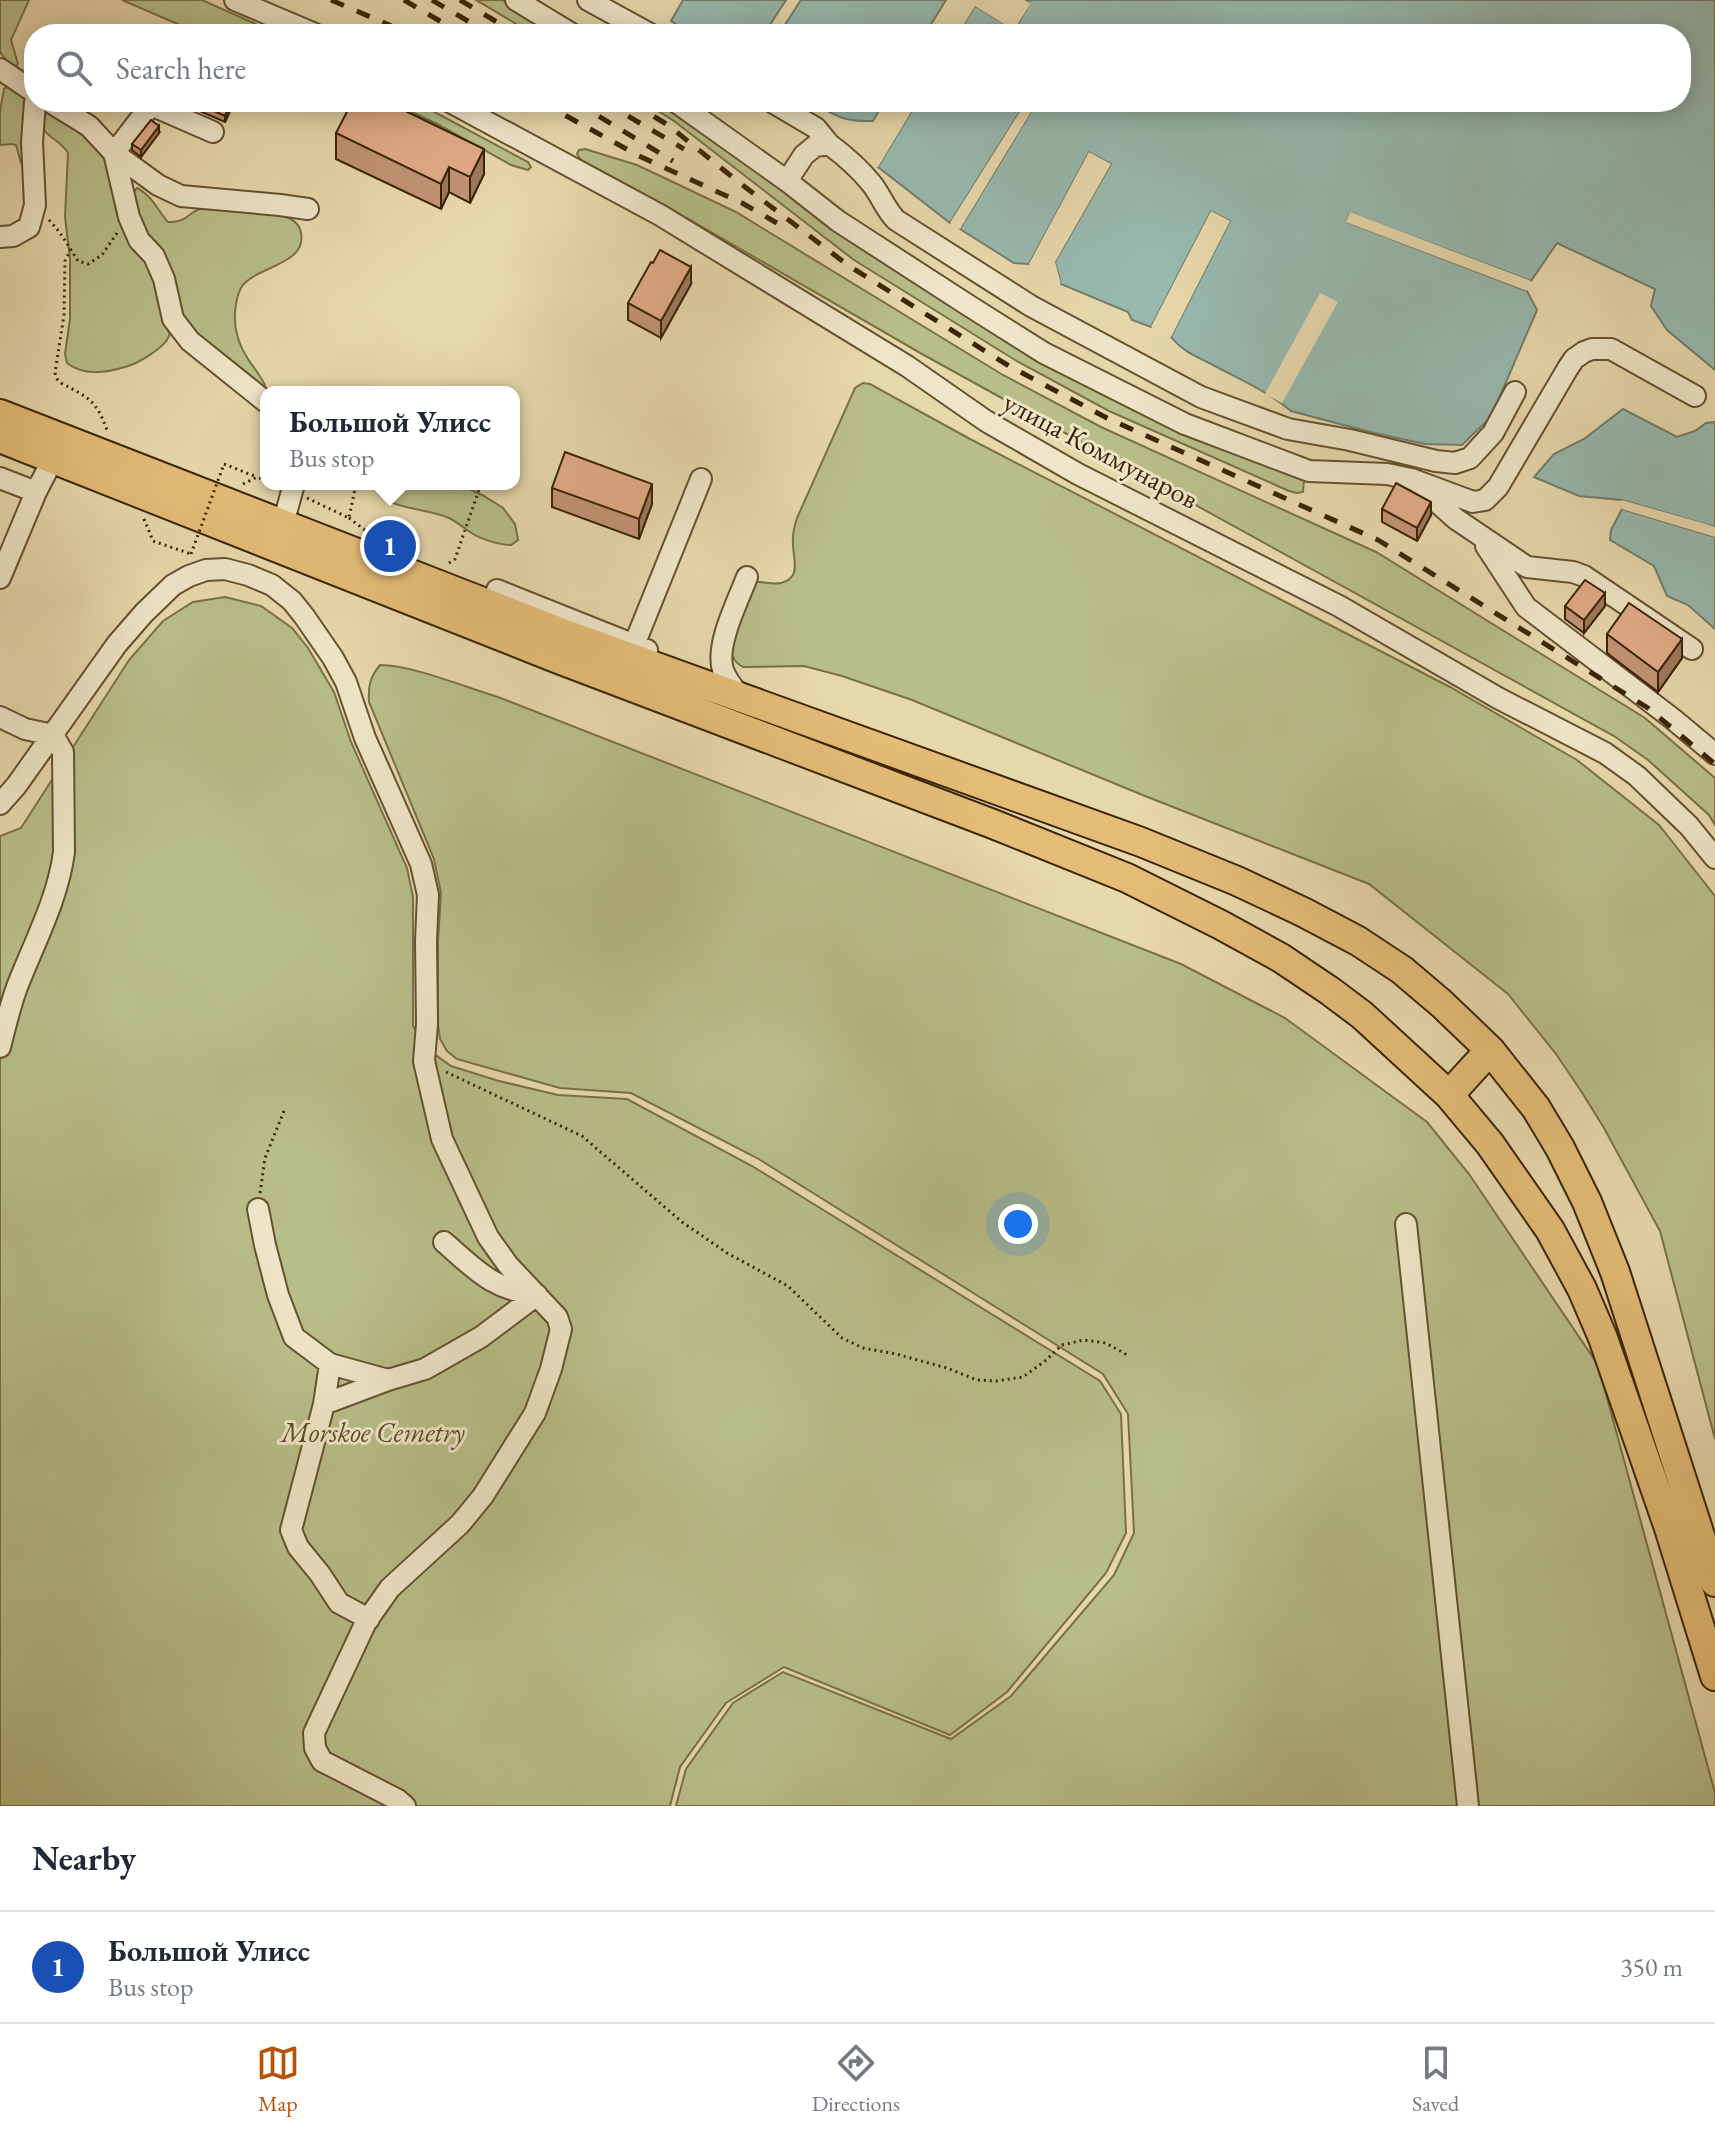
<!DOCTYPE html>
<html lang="en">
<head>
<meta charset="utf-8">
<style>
  body { margin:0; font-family:"EB Garamond",serif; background:#f6f6f7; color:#1f2937 }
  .you { position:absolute; left:1018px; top:1224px; width:28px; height:28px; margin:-20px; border:6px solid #fff; border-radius:50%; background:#1a73e8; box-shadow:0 0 0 12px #1a73e833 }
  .badge { display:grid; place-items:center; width:52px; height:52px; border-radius:50%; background:#b45309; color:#fff; font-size:26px; font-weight:700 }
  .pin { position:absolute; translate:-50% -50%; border:4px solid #fff; box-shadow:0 2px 8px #0006 }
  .popup { position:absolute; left:260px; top:386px; width:260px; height:104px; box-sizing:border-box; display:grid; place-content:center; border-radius:16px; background:#fff; filter:drop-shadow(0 2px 6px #0005); font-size:26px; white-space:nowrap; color:#747a83 }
  .popup b { font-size:30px; color:#1f2937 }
  .popup::after { content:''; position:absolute; left:50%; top:100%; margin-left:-16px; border:16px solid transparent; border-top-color:#fff }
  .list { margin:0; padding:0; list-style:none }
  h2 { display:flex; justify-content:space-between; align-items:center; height:104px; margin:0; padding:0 32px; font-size:34px }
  h2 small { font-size:26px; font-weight:400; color:#747a83 }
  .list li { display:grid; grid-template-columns:52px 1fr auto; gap:24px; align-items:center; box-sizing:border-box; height:112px; padding:0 32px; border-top:2px solid #e0e1e3 }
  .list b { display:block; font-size:30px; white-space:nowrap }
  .list p { margin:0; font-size:26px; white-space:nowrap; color:#747a83 }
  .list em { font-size:26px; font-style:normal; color:#747a83 }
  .icon { flex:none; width:44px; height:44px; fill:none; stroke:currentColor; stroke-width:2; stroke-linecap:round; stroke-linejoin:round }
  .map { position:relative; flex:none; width:1715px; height:1806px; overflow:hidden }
  .search { position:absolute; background:#fff; box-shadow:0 4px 20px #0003; left:24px; right:24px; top:24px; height:88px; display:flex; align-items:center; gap:20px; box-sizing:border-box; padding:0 28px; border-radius:32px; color:#747a83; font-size:30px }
  .sheet { height:216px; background:#fff }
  nav { display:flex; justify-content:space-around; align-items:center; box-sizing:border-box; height:112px; border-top:2px solid #e0e1e3; background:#fff; font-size:22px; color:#747a83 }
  nav a { display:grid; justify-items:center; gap:4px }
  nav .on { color:#b45309 }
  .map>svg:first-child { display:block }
  .green { fill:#b8be88; stroke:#797146; stroke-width:2 }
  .water { fill:#97b9af; stroke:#727d6b; stroke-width:2 }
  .pier { fill:#e7d8ac }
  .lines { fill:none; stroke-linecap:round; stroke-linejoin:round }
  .minor-casing { stroke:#65512f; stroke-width:24 }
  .highway-casing { stroke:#3a2405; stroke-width:32 }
  .path { stroke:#3a2405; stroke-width:3; stroke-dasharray:2 4; stroke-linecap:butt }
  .minor { stroke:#efe6c9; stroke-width:20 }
  .highway { stroke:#e4bc76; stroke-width:28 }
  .rail { stroke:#3a2405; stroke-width:5; stroke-dasharray:14 14; stroke-linecap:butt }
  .path-bridge { stroke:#3a2405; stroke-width:3; stroke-dasharray:2 4; stroke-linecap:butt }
  .wall { fill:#c29374; stroke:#3a2405; stroke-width:2 }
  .shaded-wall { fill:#9e785e; stroke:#3a2405; stroke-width:2 }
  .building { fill:#e1ab87; stroke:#3a2405; stroke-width:2 }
  .labels { text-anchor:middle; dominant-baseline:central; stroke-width:6; stroke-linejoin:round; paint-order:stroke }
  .street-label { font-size:28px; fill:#3a2405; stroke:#efe6c9 }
  .park-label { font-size:28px; font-style:italic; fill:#5a4a26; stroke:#efe6c9 }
</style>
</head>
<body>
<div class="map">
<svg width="1715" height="1806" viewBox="0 0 1715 1806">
  <rect width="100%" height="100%" fill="#e7d8ac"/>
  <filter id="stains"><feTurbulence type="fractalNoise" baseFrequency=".0025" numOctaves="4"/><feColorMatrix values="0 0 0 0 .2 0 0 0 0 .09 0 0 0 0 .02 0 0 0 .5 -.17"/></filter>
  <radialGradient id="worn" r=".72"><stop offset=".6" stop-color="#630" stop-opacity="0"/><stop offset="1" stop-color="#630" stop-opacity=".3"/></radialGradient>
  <path class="green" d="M0 0H29L11 40 18 64 15 68 11 67 0 52Z
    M122 0H202L278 34H201Z
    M476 0H502L559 34H533Z
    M7 87C15 87 24 95 27 102L25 164 21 163 16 145 12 144 0 145V111L4 89Z
    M391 102H416L528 162 531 167 528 170 511 165 439 125Z
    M644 102H663L781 187 966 315 1301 477 1304 480 1303 492 1297 493 1289 491 1109 411 1015 360 854 260 674 121Z
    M47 110H50L97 147 106 156C117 183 175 316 169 336 165 348 137 364 125 367 105 373 84 376 67 363L65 354 70 319V259L65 217 68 153C60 137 29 133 47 110Z
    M585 149 637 165 736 212 1003 375 1101 427 1376 552 1645 718 1715 778V825L1709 815 1648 760 1614 736 922 354 659 202 581 160 577 154 579 150Z
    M137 188C153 196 157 210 168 222 190 222 187 211 204 208L279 214C289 218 299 221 301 233 307 264 258 267 245 283 241 286 238 295 237 299 232 320 236 341 248 359 254 368 260 375 265 385L263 389 197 336 180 314 136 215 133 193Z
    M863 383 870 384 970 439 1450 687 1577 760 1659 825 1715 896V1439L1660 1231 1604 1128 1581 1091 1556 1054 1508 994 1369 884 1145 796 912 700 842 676 804 666 743 667C734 662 732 657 731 647L748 588 754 582C763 581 772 585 781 583 802 578 793 559 793 544 792 534 794 527 797 518L855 388Z
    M371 484H459L484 496 503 508 515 524 518 540 511 545C499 545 480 539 470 532 463 527 457 522 449 518 425 507 384 511 371 484Z
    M225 597 261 606 292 628 308 648 334 692 351 742 407 868 413 897V1025L422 1045 451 1066 499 1081 558 1095 627 1099 752 1166 1100 1381 1121 1414 1126 1533 1106 1573 1007 1692 950 1735 784 1667 726 1703 680 1767 670 1806H0V836L21 828 129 660 163 621 193 602Z
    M380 665C412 665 465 687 498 697L1181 964 1285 1018 1427 1122 1469 1174 1598 1365 1715 1793V1806H676L686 1769 733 1703 783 1672 951 1739 1011 1696 1114 1575 1134 1533 1128 1414 1103 1374 757 1158 631 1093 560 1088 457 1059 447 1051 440 1039 438 1025V941L441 893 434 859 369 702C368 686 370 677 380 665Z"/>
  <path class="water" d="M683 0H786L764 34H691L671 21Z
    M801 0H946L925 34H779Z
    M1026 0H1715V370L1667 330 1651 306 1655 289 1557 243 1531 281 1350 213 1347 222 1527 291 1537 310 1491 417 1462 445 1425 444 1374 433 1291 411C1269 392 1239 379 1213 365 1196 356 1183 352 1171 337L1230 221 1211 211 1151 327 1132 320 1128 312 1061 284 1055 262 1111 164 1089 152 1029 264 1014 263 960 229 1037 102H1681V34H958L975 6 1015 30 1030 3Z
    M811 102H884L873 121C843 122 836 116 811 102Z
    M917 102H1026L950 223 878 167Z
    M1623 409 1677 437 1695 431 1706 423 1715 422V527L1622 500 1579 496 1534 477 1554 454 1584 439Z
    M1622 509 1715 537V629L1688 605 1667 596 1654 566 1610 540 1611 530Z"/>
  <path class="pier" d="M1022 0 1031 3 1014 30 975 6 958 34H954L973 3H977L1013 25 1025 4Z
    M912 102H917L878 167 874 165Z
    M1026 102H1030L1029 104 953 225 950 223Z
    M1033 102H1037L960 229 956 227Z
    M1089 152 1111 164 1055 262 1061 284 1056 281 1051 261 1105 166 1090 157 1033 266 1029 264Z
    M1211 211 1230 221 1171 337 1167 335 1225 223 1212 216 1155 328 1151 327Z
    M1350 212 1531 281 1529 285 1352 217 1351 220 1528 287 1527 291 1346 222Z
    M1320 293 1338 302 1282 403 1265 394Z
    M1622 500 1706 524 1715 527V531L1622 504Z
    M1622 505 1702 528 1715 532V537L1622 509Z"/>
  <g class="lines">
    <defs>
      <path id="minor" d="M235 0 315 34
        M516 0 572 34
        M588 0 650 34
        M0 69 34 92
        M50 102 89 126 114 153 129 217 139 240 154 256 164 279 173 319 190 341 266 402
        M450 102 660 215 907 366 986 421 1078 474 1339 606 1498 698 1605 753 1637 776 1665 803 1689 826 1715 858
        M676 102 787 181 838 221 971 307 1044 353 1185 424 1309 471 1387 474 1411 479 1473 502 1485 500 1498 487 1568 368 1574 359 1584 352 1592 349H1611L1695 396
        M772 102 816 128 829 144
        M213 132 151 105 114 153 158 185 181 196 280 205 308 209
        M787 181 804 155 815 146 829 144C845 156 859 168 871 183 881 195 885 209 896 220L1031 306 1201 397 1288 429 1350 440 1436 461 1455 463 1470 458 1493 433 1515 392
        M0 237 13 236 29 227 35 205 32 142 35 102
        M0 478 36 492
        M1419 486 1456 519 1527 567 1573 572 1584 576 1692 649
        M283 524 294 484
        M1486 546 1526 607 1673 719 1715 754
        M0 578 36 492 53 459
        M497 590 647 650
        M634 645 701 479
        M741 698C734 689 727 681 723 670 715 645 738 601 747 577
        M0 717 25 729 53 735 63 752 64 852C58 899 34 943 17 987 10 1006 5 1027 0 1047
        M0 804 16 786 117 644 144 613 173 585 189 576 206 570 225 569 248 575 272 585 292 601 304 616 333 658 346 682 365 738 421 864 428 895 426 941 427 1024 424 1061 442 1139 488 1237 508 1265 557 1317 561 1329 551 1369 535 1413 483 1496 460 1524 390 1588 366 1622 314 1733 315 1748 322 1761 398 1800 405 1806
        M258 1209 265 1245 278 1295 294 1337 330 1364 388 1380 425 1369 481 1337 537 1295C492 1289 477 1271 444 1242
        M1406 1224 1468 1806
        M324 1404 330 1364
        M369 1619 339 1603 320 1574 298 1547 291 1530 324 1404 388 1380"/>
      <path id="highway" d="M0 414 565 634 1141 842 1237 881 1303 912 1358 941 1402 970 1442 1004 1490 1050 1536 1108 1560 1148 1587 1202 1615 1272 1715 1582
        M0 438 556 658 993 824 1127 878 1221 925 1281 958 1330 991 1362 1015 1449 1095 1490 1144 1550 1230 1582 1289 1603 1338 1669 1528 1715 1676
        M1449 1095 1490 1050"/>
    </defs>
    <use href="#minor" class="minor-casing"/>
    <use href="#highway" class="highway-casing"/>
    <path class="path" d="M49 220C61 232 69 247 78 261L88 264 102 255 117 233
      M71 249 65 261 64 315 55 373 57 379 61 383C89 398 96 400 107 430
      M224 464 257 477
      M243 484 257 477 266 480
      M307 498 349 518 356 484
      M349 518 365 530
      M144 519 153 541 191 554
      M449 563 455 559 481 484
      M446 1072 582 1136 682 1222 727 1253 788 1286 842 1338 863 1348 896 1354 947 1368 977 1380 996 1381 1023 1377 1045 1361 1062 1345 1084 1340 1106 1343 1127 1355
      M260 1193 265 1158 284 1111"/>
    <use href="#minor" class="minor"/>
    <use href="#highway" class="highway"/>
    <path class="rail" d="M331 0 410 34
      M404 0 462 34
      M432 0 490 34
      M460 0 517 34
      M541 102 639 156 742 203 777 223
      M575 102 673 161
      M604 102 684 149
      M630 102 668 125 736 180 849 266 1009 366 1107 418 1378 540 1648 708 1715 764"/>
    <path class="path-bridge" d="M191 554 224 464"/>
  </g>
  <path class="wall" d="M179 102H234L225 122Z
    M159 133 141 157 132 150V144Z
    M336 133 484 174 470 203 449 192 441 209 336 159Z
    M691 284 661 338 628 320V303Z
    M552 488 652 504 639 539 552 507Z
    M1382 509 1431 515 1417 541 1382 522Z
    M1565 606H1605L1584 633 1565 619Z
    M1607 634 1682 658 1658 692 1607 653Z"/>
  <path class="shaded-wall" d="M231 102H234L225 122V116Z
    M159 126V133L141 157V150Z
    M484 149V174L470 203V177Z
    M449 167V192L441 209V184Z
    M691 267V284L661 338V321Z
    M652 484V504L639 539V519Z
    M1431 502V515L1417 541V528Z
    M1605 593V606L1584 633V620Z
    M1682 639V658L1658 692V672Z"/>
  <path class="building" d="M80 28 100 34H78Z
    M194 102H231L225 116Z
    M352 102H387L484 149 470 177 449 167 441 184 336 133Z
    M151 120 159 126 141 150 132 144Z
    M660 250 691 267 661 321 628 303 651 262 653 263Z
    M565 452 652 484 639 519 552 488Z
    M1396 483 1431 502 1417 528 1382 509Z
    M1585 580 1605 593 1584 620 1565 606Z
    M1629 603 1682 639 1658 672 1607 634Z"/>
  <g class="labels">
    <g class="street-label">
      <text transform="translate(1101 450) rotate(28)">улица Коммунаров</text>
    </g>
    <g class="park-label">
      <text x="373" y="1432">Morskoe Cemetry</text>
    </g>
  </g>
  <rect width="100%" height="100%" filter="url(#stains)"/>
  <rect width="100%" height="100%" fill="url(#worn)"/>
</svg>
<div class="you"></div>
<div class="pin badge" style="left:390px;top:546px;background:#1a4fb4">1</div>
<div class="popup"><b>Большой Улисс</b>Bus stop</div>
<div class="search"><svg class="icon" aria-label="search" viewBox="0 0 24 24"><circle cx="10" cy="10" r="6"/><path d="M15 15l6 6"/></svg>Search here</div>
</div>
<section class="sheet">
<h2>Nearby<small></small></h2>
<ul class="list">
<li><span class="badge" style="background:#1a4fb4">1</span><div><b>Большой Улисс</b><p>Bus stop</p></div><em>350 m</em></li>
</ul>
</section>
<nav>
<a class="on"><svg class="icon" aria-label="map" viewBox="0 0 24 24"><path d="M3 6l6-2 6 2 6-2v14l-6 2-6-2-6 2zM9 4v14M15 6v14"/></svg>Map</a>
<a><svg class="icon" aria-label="directions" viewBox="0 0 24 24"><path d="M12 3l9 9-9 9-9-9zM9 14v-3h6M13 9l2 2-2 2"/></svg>Directions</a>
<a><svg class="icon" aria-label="saved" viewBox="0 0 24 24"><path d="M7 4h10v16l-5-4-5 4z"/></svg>Saved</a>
</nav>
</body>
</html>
